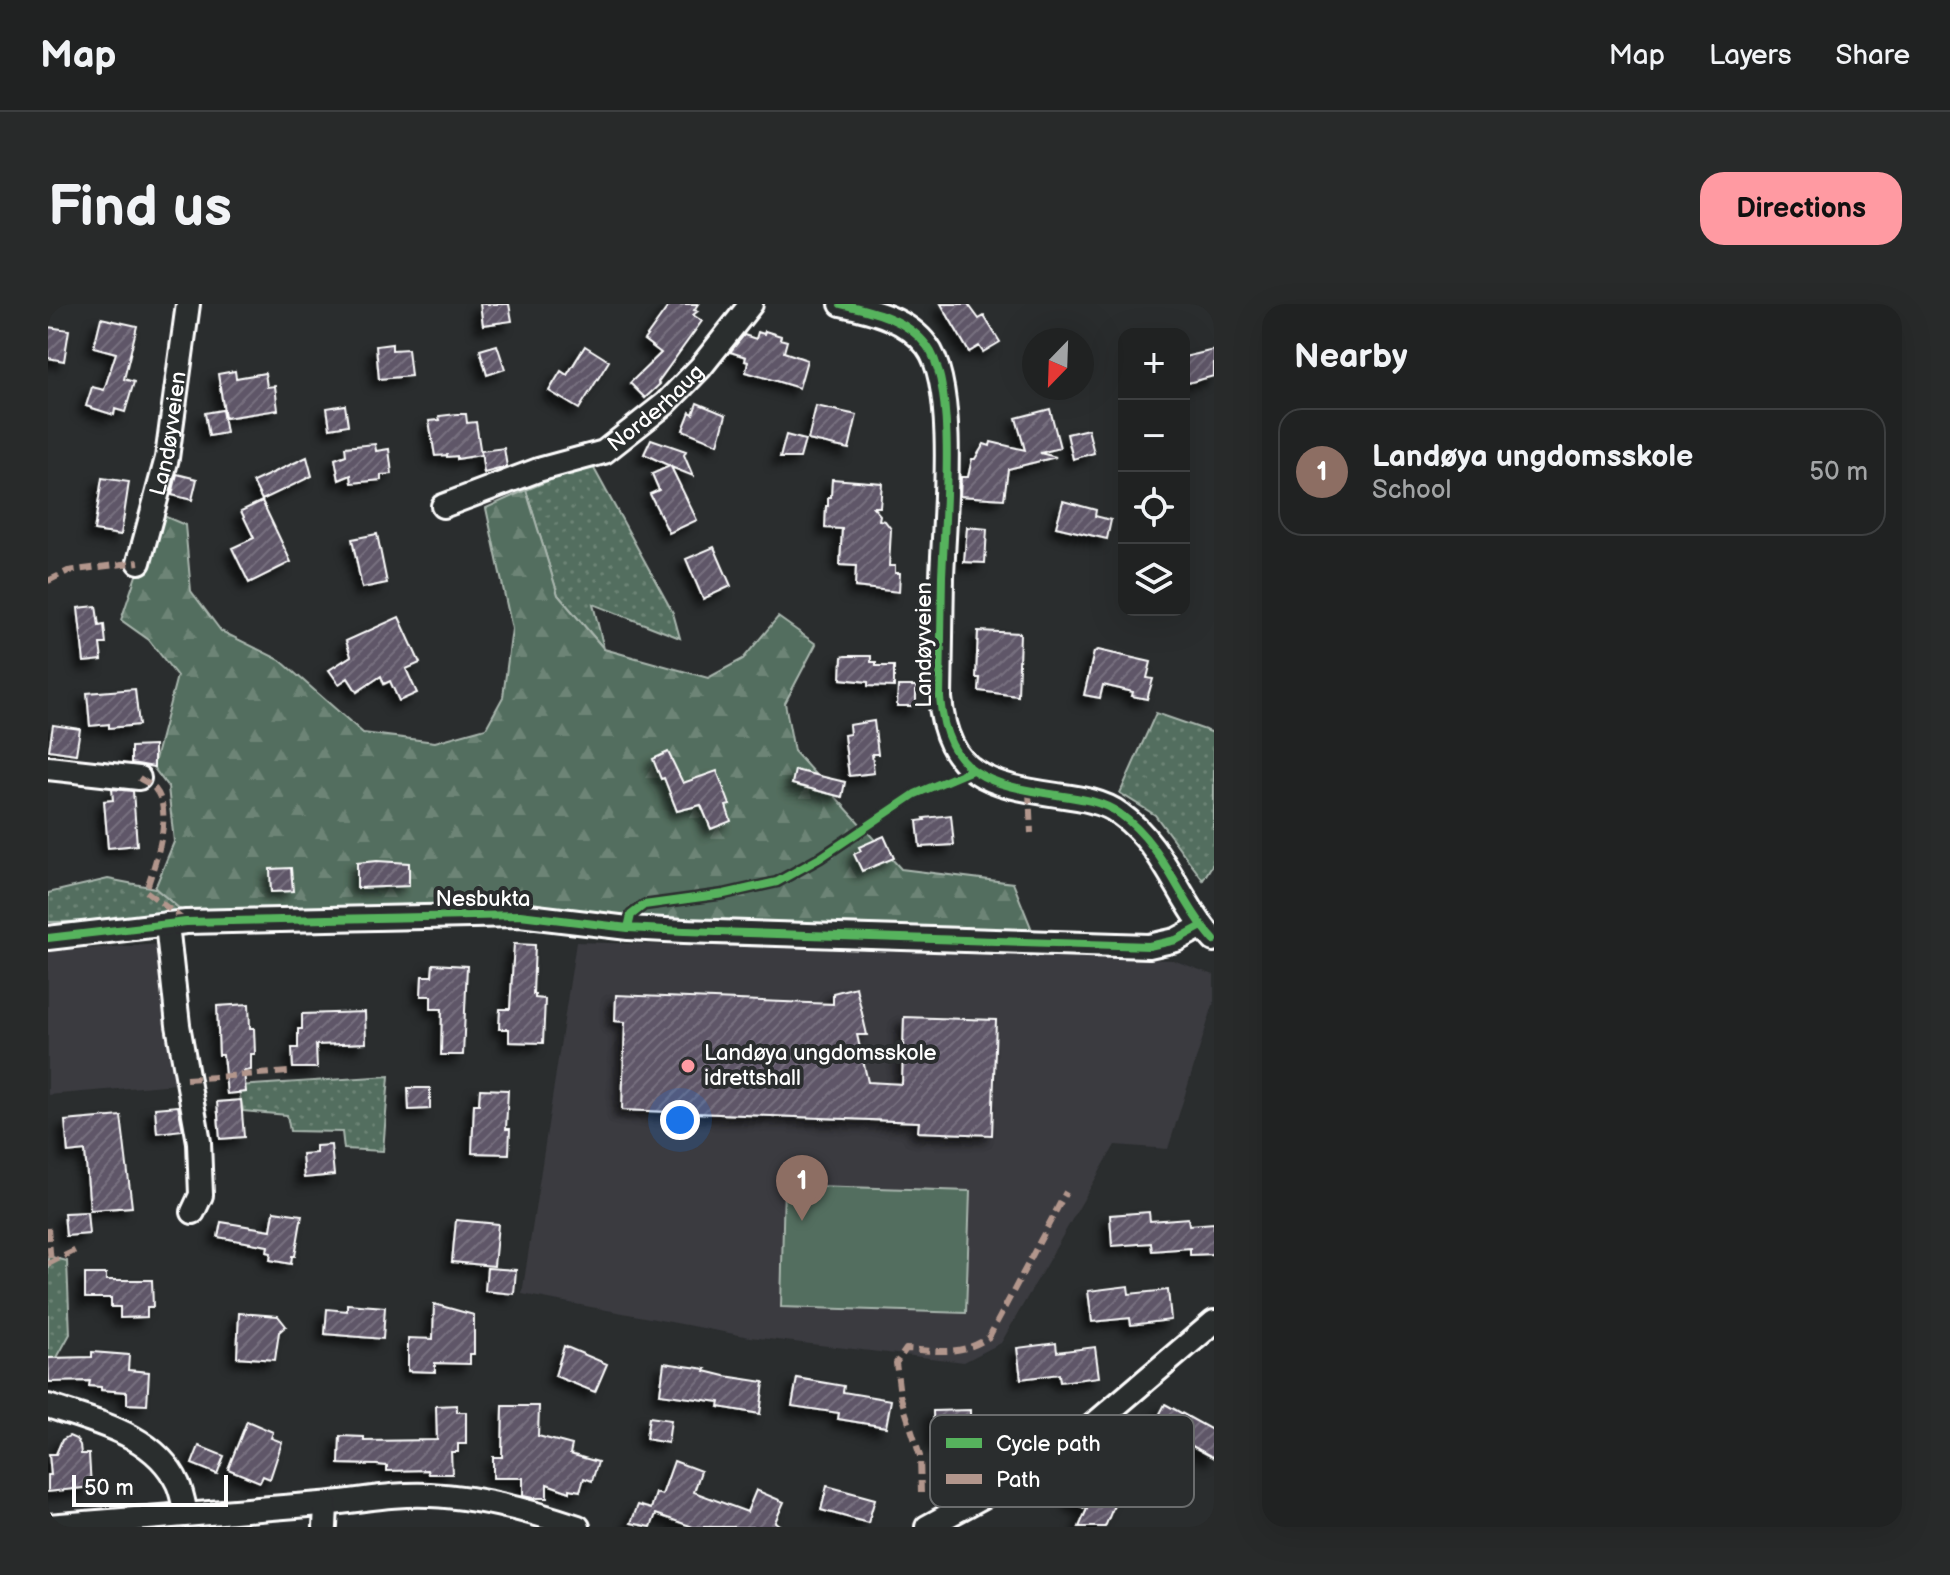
<!DOCTYPE html>
<html lang="en">
<head>
<meta charset="utf-8">
<style>
  body { margin:0; font-family:"Balsamiq Sans",sans-serif; background:#282a2a; color:#f1f3f6 }
  .controls { position:absolute; right:24px; top:24px; display:grid; overflow:hidden; border-radius:16px; box-shadow:0 8px 32px #0002 }
  .controls button { width:72px; height:72px; display:grid; place-items:center; padding:0; border:0; border-bottom:2px solid #3d3f40; background:#202222; color:#f1f3f6; font:40px sans-serif }
  .compass { position:absolute; left:974px; top:24px; width:72px; height:72px; border-radius:50%; background:#202222; box-shadow:0 8px 32px #0002; rotate:203deg }
  .scale { position:absolute; left:24px; bottom:20px; width:156px; box-sizing:border-box; padding-left:8px; border:4px solid #fff; border-top:0; font-size:22px; line-height:28px; white-space:nowrap; color:#fff; -webkit-text-stroke:6px #2a2d2e; paint-order:stroke }
  .you { position:absolute; left:632px; top:816px; width:28px; height:28px; margin:-20px; border:6px solid #fff; border-radius:50%; background:#1a73e8; box-shadow:0 0 0 12px #1a73e833 }
  .badge { display:grid; place-items:center; width:52px; height:52px; border-radius:50%; background:#ff9aa2; color:#fff; font-size:26px; font-weight:700 }
  .pin { position:absolute; translate:-50% -66px; filter:drop-shadow(0 2px 4px #0008) }
  .pin::after { content:''; position:absolute; top:42px; width:28px; height:24px; background:inherit; clip-path:polygon(0 0,100% 0,50% 100%) }
  .list { margin:0; padding:0; list-style:none }
  h2 { display:flex; justify-content:space-between; align-items:center; height:104px; margin:0; padding:0 32px; font-size:34px }
  h2 small { font-size:26px; font-weight:400; color:#a2a4a5 }
  .list li { display:grid; grid-template-columns:52px 1fr auto; gap:24px; align-items:center; box-sizing:border-box; height:128px; margin:0 16px 16px; padding:0 16px; border:2px solid #3d3f40; border-radius:24px }
  .list b { display:block; font-size:30px; white-space:nowrap }
  .list p { margin:0; font-size:26px; white-space:nowrap; color:#a2a4a5 }
  .list em { font-size:26px; font-style:normal; color:#a2a4a5 }
  .icon { flex:none; width:44px; height:44px; fill:none; stroke:currentColor; stroke-width:2; stroke-linecap:round; stroke-linejoin:round }
  .map { position:relative; flex:none; width:1166px; height:1223px; overflow:hidden; border-radius:24px }
  header { display:flex; align-items:center; gap:48px; box-sizing:border-box; height:112px; padding:0 40px; background:#202222; border-bottom:2px solid #3d3f40 }
  header strong { font-size:38px }
  nav { display:flex; gap:44px; margin-inline-start:auto; font-size:28px }
  .intro { display:flex; align-items:center; justify-content:space-between; box-sizing:border-box; height:192px; padding:0 48px }
  h1 { margin:0; font-size:56px }
  .button { padding:20px 36px; border-radius:24px; background:#ff9aa2; color:#111; font-size:28px; font-weight:700 }
  main { display:flex; gap:48px; padding:0 48px }
  aside { flex:1; background:#202222; border-radius:24px; box-shadow:0 8px 32px #0002 }
  .map>svg:first-child { display:block }
  .built { fill:#3a3a3f }
  .grass { fill:url(#grass-dots); stroke:#a9b6ae; stroke-width:2 }
  .forest { fill:url(#forest-firs); stroke:#a9b6ae; stroke-width:2 }
  .green { fill:#536e5e; stroke:#a9b6ae; stroke-width:2 }
  .building { fill:url(#building-hatch); stroke:#fff; stroke-width:2; filter:url(#shadow) }
  .lines { fill:none; stroke-linecap:round; stroke-linejoin:round }
  .minor-casing { stroke:#fff; stroke-width:28 }
  .minor { stroke:#2a2d2e; stroke-width:22 }
  .quiet { stroke:#b2968c; stroke-width:6; stroke-dasharray:12 6; stroke-linecap:butt }
  .cycleway-casing { stroke:#2a2d2e; stroke-width:13 }
  .cycleway { stroke:#56b35d; stroke-width:8 }
  .poi-dot { fill:#ff9aa2; stroke:#2a2d2e; stroke-width:3 }
  .labels { text-anchor:middle; dominant-baseline:central; stroke-width:8; stroke-linejoin:round; paint-order:stroke }
  .street-label { font-size:22px; fill:#fff; stroke:#2a2d2e }
  .poi-label { font-size:22px; fill:#fff; stroke:#2a2d2e; text-anchor:start }
  .key { fill:#2a2d2e; stroke:#6a6c6d; stroke-width:2 }
  .key-label { font-size:22px; fill:#fff }
</style>
</head>
<body>
<header>
<strong>Map</strong>
<nav><a>Map</a><a>Layers</a><a>Share</a></nav>
</header>
<div class="intro"><h1>Find us</h1><a class="button">Directions</a></div>
<main>
<div class="map">
<svg width="1166" height="1223" viewBox="0 0 1166 1223">
  <defs>
    <pattern id="grass-dots" width="8" height="8" patternUnits="userSpaceOnUse" patternTransform="scale(2)"><rect width="8" height="8" fill="#536e5e"/><path d="M2 2h.1M6 6h.1" fill="none" stroke="#6d8476" stroke-width="1.8" stroke-linecap="round"/></pattern>
    <pattern id="forest-firs" width="22" height="20" patternUnits="userSpaceOnUse" patternTransform="scale(2)"><rect width="22" height="20" fill="#536e5e"/><path d="M5 1l3.5 6h-7zM16 11l3.5 6h-7z" fill="#6d8476"/></pattern>
    <pattern id="building-hatch" width="6" height="6" patternUnits="userSpaceOnUse" patternTransform="scale(2)"><rect width="6" height="6" fill="#5f5768"/><path d="M-1 1l2-2M0 6l6-6M5 7l2-2" fill="none" stroke="#77707f"/></pattern>
    <filter id="shadow"><feDropShadow dx="-7" dy="7" stdDeviation="4" flood-color="#0009"/></filter>
  </defs>
  <rect width="100%" height="100%" fill="#2a2d2e"/>
  <filter id="ink" filterUnits="userSpaceOnUse"><feTurbulence type="fractalNoise" baseFrequency=".0125" numOctaves="2"/><feDisplacementMap in="SourceGraphic" scale="16" xChannelSelector="R" yChannelSelector="G"/><feConvolveMatrix kernelMatrix="1 2 1 2 8 2 1 2 1" color-interpolation-filters="sRGB"/></filter>
  <g filter="url(#ink)">
    <path class="built" d="M528 638 1125 656 1166 671V698L1120 845 1067 841 953 1039 916 1058 702 1033 474 990Z
      M114 640 128 780 0 791V647Z"/>
    <path class="grass" d="M543 159 625 309 632 334 545 300 556 345 510 291 478 186Z
      M1108 409 1166 429V558L1155 576 1107 511 1072 489Z
      M60 575 107 584 145 616 0 618V589Z
      M341 772 335 847 296 845 294 828 242 827 239 811 195 807 190 782Z
      M0 952 19 957 22 1030 0 1070Z"/>
    <path class="forest" d="M478 186 510 291 556 345 660 374 695 355 730 313 768 340 737 399 746 447 853 565 965 579 984 626 363 608 145 616 107 584 126 538 120 483 105 463 129 372 101 336 73 316 109 209 137 221 143 287 173 327 232 356 315 429 387 438 438 424 455 393 464 325 438 204Z"/>
    <path class="green" d="M736 881 922 887 918 1009 733 1003Z"/>
    <path class="building" d="M432 0H461L464 17 435 21Z
      M622 0H650L646 6 650 7 645 11 654 17 610 78 612 80 597 94 582 79 613 49 596 36Z
      M893 0H920L931 15 936 12 952 38 935 48 931 42 921 48Z
      M53 14 89 22 76 75 86 78 77 108 67 105 66 111 38 102 44 83 56 86 68 49 46 43Z
      M0 23 21 26 16 57 0 54Z
      M717 27 733 32 732 35 739 37 736 48 759 56 751 84 698 68 700 58 697 57 698 53 682 48 696 31 708 35 710 28 716 30Z
      M344 40V46L360 45 363 72 331 75 328 42Z
      M449 41 457 65 439 71 432 46Z
      M537 42 561 57 531 105 501 87 513 67 519 71Z
      M1166 46V72L1136 80V53Z
      M187 67 188 74 217 69 219 83 227 82 230 106 177 114 170 70Z
      M649 99 678 111 670 140 635 126 642 108 645 110Z
      M297 101 300 121 282 124 279 104Z
      M768 102 809 111 801 145 760 136Z
      M1002 105 1012 144 992 149 1008 153 960 165 956 195 912 192 913 173H920L924 155H927L936 140 942 142 943 138 977 146 968 114Z
      M174 106 178 129 161 132 157 109Z
      M409 110H418L419 119 428 118 433 151 409 155V152L399 153V151L387 152 381 117 392 116 391 112Z
      M1040 125 1046 149 1025 155 1019 130Z
      M738 131 757 136 752 154H732Z
      M603 135 638 147 636 151 645 172 623 163 649 216 621 229 602 190 611 186 604 170 622 162 596 150Z
      M327 140 328 147 341 145 344 170 333 171V176L304 179 303 171 291 176 287 155 298 151 297 143Z
      M456 144 459 163 436 169 433 147Z
      M259 153 264 172 214 196 205 178Z
      M129 170 149 175 144 196 124 191Z
      M54 174 81 178 73 231 46 227Z
      M784 175 834 179 832 203H825L832 211 831 216 837 217 843 225 841 262H847V269H852L851 288 807 283 808 262 792 261 794 225 777 224 778 202H780V193H783Z
      M214 197 243 258 201 279 184 244 206 234 193 207Z
      M1015 197 1048 206 1047 212 1063 216 1059 235 1008 223Z
      M919 223 939 225 937 259 916 258Z
      M329 230 339 279 314 284 304 235Z
      M666 243 683 282 655 295 638 255Z
      M48 302 51 322 56 321 58 340H52L54 356 36 358 30 304Z
      M351 313 372 359 358 365 369 389 351 397 342 377 336 380 333 372 309 388 300 374 291 380 281 366 303 352 298 337Z
      M930 327 972 329 970 392 931 387 932 374H928Z
      M1050 346 1103 358 1099 374 1105 375 1099 395 1084 392 1085 388 1055 381 1052 394 1036 391 1046 348Z
      M797 352H823V358H828V362H846V383L820 382V378L793 375 794 353Z
      M850 382H868V402H849Z
      M87 385 91 421 61 424V420L42 422 39 389Z
      M826 417 830 450H824L826 469 801 472 796 431 802 430 801 421Z
      M5 421 32 425 28 450 1 446Z
      M106 442V463L83 459V443Z
      M620 448 635 479 669 467 682 501 678 502 683 517 663 525 653 501 629 507 616 474 613 475 605 455Z
      M747 466 797 478 794 493 744 480Z
      M64 485 85 487 89 541 60 544 56 497 65 496Z
      M903 511 906 541 872 543 869 517 877 516 876 514Z
      M836 532 846 554 814 567 806 550 813 547 811 543Z
      M329 557 361 559V582L309 584V559Z
      M243 564 245 587 223 588 222 565Z
      M466 640 487 641 485 690H487V694L497 695 495 739 461 738V725H451L452 705H462Z
      M385 660 419 662 415 751H393L394 705H383V692H373L374 672H384Z
      M808 683 819 731H809L820 778 854 780 856 713 948 716 944 831 870 828 871 818 574 806 577 718 567 717 568 691 785 700V689Z
      M201 700 202 724H206L207 750H203V766L196 767 198 788 179 790 175 751H171L169 702Z
      M317 708 318 739 268 741 269 764H245L244 744H250V725H254V710Z
      M360 784H382V805L361 806Z
      M432 785 460 786 458 825H462L461 850 424 849 426 800H431Z
      M193 796 196 833 172 835 169 798Z
      M130 802 135 826 109 829 107 804Z
      M73 812 84 903 42 906 37 847 20 849 17 817Z
      M283 841 286 871 256 874 254 850 268 849V842Z
      M226 907 254 911 247 952H244L243 960 222 956 223 949 219 948 220 942 170 933 173 918 223 926Z
      M39 908 41 930 18 932 16 909Z
      M1101 908 1102 917 1140 914 1141 921 1166 919V950L1142 951V944L1104 947 1103 939 1064 942 1062 911Z
      M408 916 450 920 446 962 404 958Z
      M439 964 468 966 466 990 437 987Z
      M37 970H58V976H104L105 1003H99V1013L72 1014V1003H63V994H37Z
      M1080 982 1081 990 1120 986 1123 1016 1083 1021 1082 1014 1044 1018 1040 987Z
      M299 1000 337 1003 335 1035 277 1030 279 1005 299 1007Z
      M386 1000 426 1011V1050H422V1060L387 1059V1068L360 1067V1034L385 1035Z
      M191 1009 230 1012 238 1022 231 1028 227 1056 189 1053Z
      M1008 1039 1009 1048 1047 1043 1051 1073 1012 1078 1011 1070 973 1075 969 1044Z
      M516 1042 559 1060 547 1088 507 1072Z
      M44 1048 81 1051 80 1066 101 1068 99 1101 79 1100V1088L53 1086V1083L41 1082 42 1077 1 1078 0 1054 44 1053Z
      M616 1059 658 1065 657 1067 677 1072 716 1078 712 1110 671 1103 672 1098 612 1090Z
      M749 1074 796 1082 795 1088 843 1096 838 1123 790 1115 791 1109 744 1102Z
      M1117 1100 1166 1127V1154L1106 1121Z
      M409 1101V1108H418V1140H410V1148H403L404 1170H381L380 1166 339 1167V1162L329 1161 291 1160 292 1132 316 1133V1137L389 1136 388 1102Z
      M455 1102H491L490 1132 524 1141 522 1150 550 1158 544 1177 536 1174 532 1187 522 1185V1188L499 1180V1194H485L475 1192V1174H445V1153H454Z
      M922 1106V1114L975 1116V1135H966L967 1142H957V1146L920 1147V1140H886L885 1107Z
      M601 1113 623 1116 620 1139 598 1135Z
      M199 1117 225 1128 223 1134 234 1138 222 1175 215 1172 212 1178 180 1165Z
      M21 1132 28 1135 32 1141 33 1150H41L43 1183 0 1188V1171H3L1 1150H8L14 1136Z
      M151 1142 176 1152 169 1170 144 1160Z
      M626 1157 653 1167 646 1188 699 1208 708 1186 736 1198 727 1218 734 1223H645L608 1210 603 1223 583 1219 590 1201 603 1205 608 1189 614 1191Z
      M1034 1171 1072 1187 1057 1223H1031L1039 1205 1022 1198Z
      M779 1182 827 1195 820 1219 773 1206Z"/>
    <g class="lines">
      <defs>
        <g id="minor">
          <path d="M793 0C825 7 859 15 879 42 910 82 896 219 894 272 893 312 893 353 892 394 899 471 941 481 1009 491 1030 494 1055 497 1072 510 1117 542 1130 596 1166 636"/>
          <path id="s1" d="M395 202 490 166 556 148 617 100 652 64 703 0"/>
          <path id="s2" d="M91 258 119 154 140 0"/>
          <path d="M0 464 91 474"/>
          <path d="M119 620 130 721 151 838 153 891 145 908"/>
          <path d="M0 634 138 618 472 611 580 624 636 627 1101 642 1128 636 1154 622"/>
          <path d="M0 1102C47 1118 107 1130 130 1180 134 1189 136 1201 138 1210"/>
          <path d="M0 1222C91 1214 182 1208 273 1200 310 1197 345 1189 382 1191 432 1193 483 1207 530 1223"/>
          <path d="M277 1223 278 1200"/>
          <path d="M879 1223 989 1163 1023 1140 1166 1018"/>
        </g>
      </defs>
      <use href="#minor" class="minor-casing"/>
      <use href="#minor" class="minor"/>
      <path class="quiet" d="M0 277 20 267 91 258
        M91 474C95 477 104 481 107 485 127 509 106 561 98 587L138 618
        M981 487 983 529
        M138 775 241 768
        M0 924 3 959
        M0 960 30 945
        M873 1189 872 1152 852 1091 848 1059 858 1045C891 1047 913 1052 941 1033L1018 888"/>
      <defs>
        <path id="cycleway" d="M793 0C825 7 859 15 879 42 910 82 896 219 894 272 893 312 893 353 892 394 899 471 941 481 1009 491 1030 494 1055 497 1072 510 1117 542 1130 596 1166 636
          M580 624 583 611 596 601 676 590 729 578 772 554 867 490 924 466
          M0 634 138 618 472 611 580 624 636 627 1101 642 1128 636 1154 622"/>
      </defs>
      <use href="#cycleway" class="cycleway-casing"/>
      <use href="#cycleway" class="cycleway"/>
    </g>
  </g>
  <circle class="poi-dot" cx="640" cy="762" r="8"/>
  <g class="labels">
    <g class="street-label">
      <text stroke="none"><textPath href="#s1" startOffset="238">Norderhaug</textPath></text>
      <text stroke="none"><textPath href="#s2" startOffset="132">Landøyveien</textPath></text>
      <text transform="translate(876 341) rotate(-90)">Landøyveien</text>
      <text x="435" y="595">Nesbukta</text>
    </g>
    <g class="poi-label">
      <text x="656" y="749">Landøya ungdomsskole<tspan x="656" dy="25">idrettshall</tspan></text>
    </g>
  </g>
  <rect x="882" y="1111" width="264" height="92" rx="12" class="key"/>
  <rect x="898" y="1134" width="36" height="10" fill="#56b35d"/>
  <rect x="898" y="1170" width="36" height="10" fill="#b2968c"/>
  <g class="key-label">
    <text x="948" y="1147">Cycle path</text>
    <text x="948" y="1183">Path</text>
  </g>
</svg>
<div class="controls">
<button>+</button>
<button>−</button>
<button><svg class="icon" aria-label="locate" viewBox="0 0 24 24"><circle cx="12" cy="12" r="6"/><path d="M12 2v4M12 18v4M2 12h4M18 12h4"/></svg></button>
<button><svg class="icon" aria-label="layers" viewBox="0 0 24 24"><path d="M12 4l9 5-9 5-9-5zM3 14l9 5 9-5"/></svg></button>
</div>
<svg class="compass" viewBox="-18 -18 36 36"><path d="M0-13l5 13h-10z" fill="#e53935"/><path d="M0 13l5-13h-10z" fill="#a2a4a5"/></svg>
<div class="scale">50 m</div>
<div class="you"></div>
<div class="pin badge" style="left:754px;top:917px;background:#8d6e63">1</div>
</div>
<aside>
<h2>Nearby<small></small></h2>
<ul class="list">
<li><span class="badge" style="background:#8d6e63">1</span><div><b>Landøya ungdomsskole</b><p>School</p></div><em>50 m</em></li>
</ul>
</aside>
</main>
</body>
</html>
